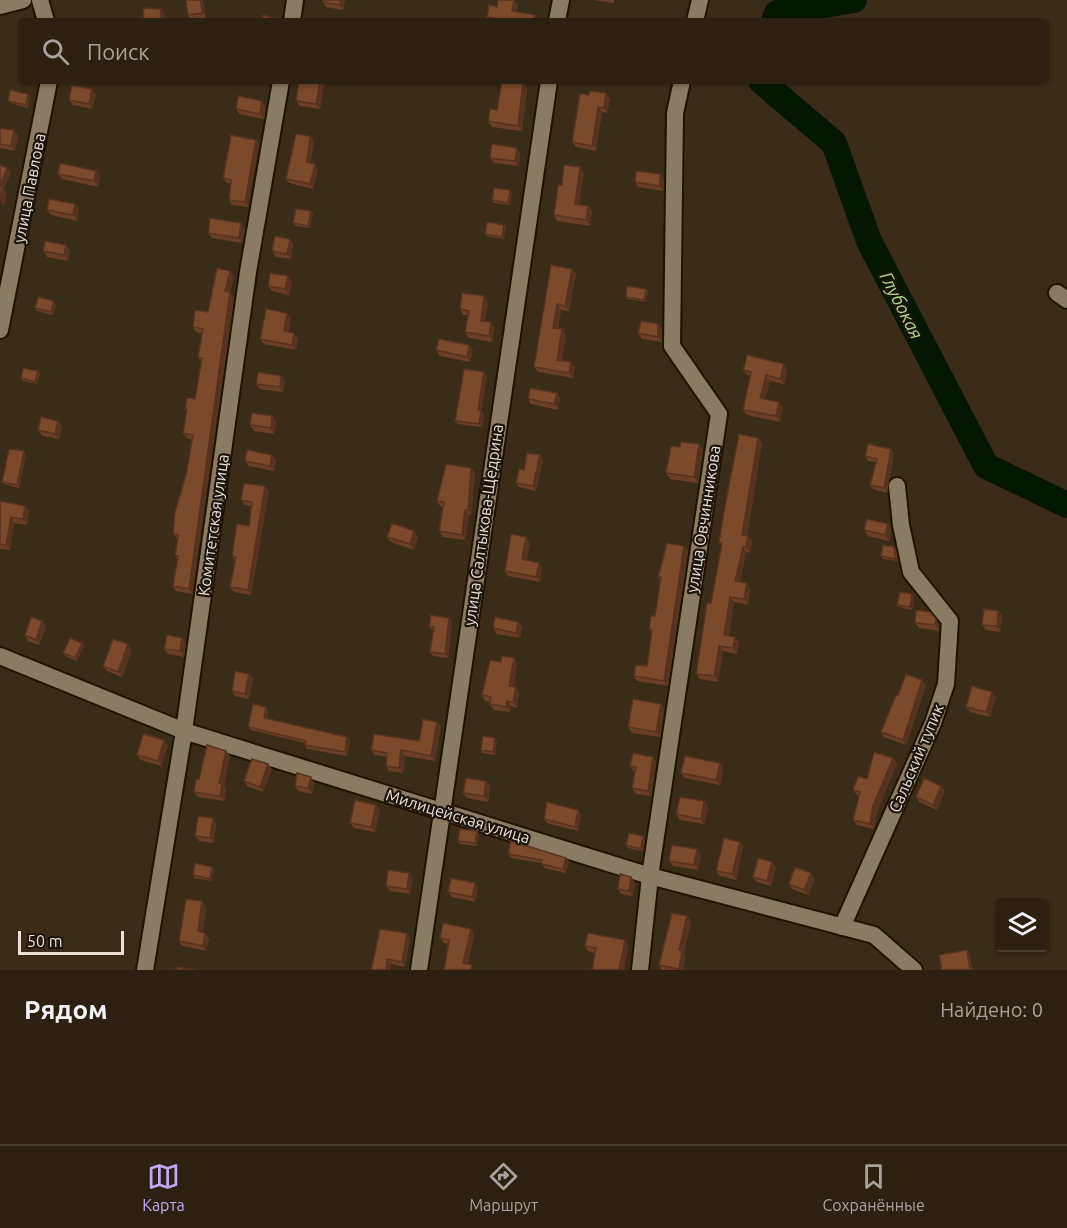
<!DOCTYPE html>
<html lang="ru">
<head>
<meta charset="utf-8">
<style>
  body { margin:0; font-family:Ubuntu,sans-serif; background:#342919; color:#f1f3f6 }
  .controls { position:absolute; right:18px; bottom:18px; display:grid; overflow:hidden; border-radius:6px; box-shadow:0 2px 4px #0004 }
  .controls button { width:54px; height:54px; display:grid; place-items:center; padding:0; border:0; border-bottom:2px solid #483e30; background:#2c2110; color:#f1f3f6; font:30px sans-serif }
  .scale { position:absolute; left:18px; bottom:15px; width:106px; box-sizing:border-box; padding-left:6px; border:3px solid #ebe2d5; border-top:0; font-size:16px; line-height:21px; white-space:nowrap; color:#ebe2d5; -webkit-text-stroke:4px #1c150c; paint-order:stroke }
  .list { margin:0; padding:0; list-style:none }
  h2 { display:flex; justify-content:space-between; align-items:center; height:78px; margin:0; padding:0 24px; font-size:26px }
  h2 small { font-size:20px; font-weight:400; color:#a6a39f }
  .icon { flex:none; width:33px; height:33px; fill:none; stroke:currentColor; stroke-width:2; stroke-linecap:round; stroke-linejoin:round }
  .map { position:relative; flex:none; width:1067px; height:970px; overflow:hidden }
  .search { position:absolute; background:#2c2110; box-shadow:0 2px 4px #0004; left:18px; right:18px; top:18px; height:66px; display:flex; align-items:center; gap:15px; box-sizing:border-box; padding:0 21px; border-radius:6px; color:#a6a39f; font-size:22px }
  .sheet { height:174px; background:#2c2110 }
  nav { display:flex; justify-content:space-around; align-items:center; box-sizing:border-box; height:84px; border-top:2px solid #483e30; background:#2c2110; font-size:16px; color:#a6a39f }
  nav a { display:grid; justify-items:center; gap:3px }
  nav .on { color:#c0a8f3 }
  .map>svg:first-child { display:block }
  .lines { fill:none; stroke-linecap:round; stroke-linejoin:round }
  .river { stroke:#051700; stroke-width:26 }
  .minor-casing { stroke:#201401; stroke-width:20 }
  .minor { stroke:#8b7b62; stroke-width:16 }
  .wall { fill:#6a3f26 }
  .shaded-wall { fill:#56331f }
  .building { fill:#7b492c; stroke:#56331f; stroke-width:1.5 }
  .labels { text-anchor:middle; dominant-baseline:central; stroke-width:4.5; stroke-linejoin:round; paint-order:stroke }
  .street-label { font-size:16px; fill:#ebe2d5; stroke:#1c150c }
  .water-label { font-size:18px; font-style:italic; fill:#aedb90; stroke:#1c150c }
</style>
</head>
<body>
<div class="map">
<svg width="1067" height="970" viewBox="0 0 1067 970">
  <rect width="100%" height="100%" fill="#3a2c16"/>
  <g class="lines">
    <path class="river" d="M774 21 777 13 854 0
      M761 81 834 143 869 241 986 466 1067 505"/>
    <defs>
      <path id="minor" d="M40 0 46 21
        M0 6 23 0
        M292 21 295 0
        M557 21 561 0
        M695 21 700 0
        M1057 293 1067 300
        M0 330 49 81
        M0 656 184 731 650 876 874 935 914 970
        M842 927 933 723 946 684 950 621 911 572 901 525 897 486
        M145 970 184 731 248 272 281 81
        M419 970 549 81
        M640 970 650 876 719 414 672 346 675 113 682 81"/>
    </defs>
    <use href="#minor" class="minor-casing"/>
    <use href="#minor" class="minor"/>
  </g>
  <path class="wall" d="M203 0 206 18 192 21 188 15Z
    M323 0H345L343 10 326 7 323 2Z
    M594 0H614V3Z
    M518 5 516 12 539 21H489L487 17 497 7Z
    M299 81H331V84L324 83 320 109 300 106 296 101Z
    M527 88 522 131 492 127 488 121 497 110Z
    M92 89 96 95 92 109 73 105 69 100Z
    M580 94 610 99 607 113 602 112 596 151 576 147 572 142Z
    M30 97 28 108 10 103 8 101Z
    M266 106 264 119 239 114 236 109Z
    M0 128 14 130 18 136 15 151 0 148Z
    M310 136 314 141 310 163 318 169 313 189 289 183 286 179Z
    M256 140 259 144 248 207 232 205 229 200 231 184 227 183 223 178Z
    M520 153 519 166 494 163 490 158Z
    M96 171 100 176 98 187 62 179 58 174Z
    M584 173 579 204 592 211 590 226 557 221 554 215 562 185Z
    M664 180 663 191 638 187 635 182Z
    M512 193 510 205 494 203 492 200Z
    M75 204 79 209 77 221 51 215 47 210Z
    M313 214 310 228 295 226 293 223Z
    M241 223 245 229 242 243 212 238 208 233Z
    M504 225 506 227 504 239 487 236 485 234Z
    M293 244 291 259 276 257 272 251Z
    M70 250 68 261 47 257 43 251Z
    M551 265 572 269 576 274 569 311 561 310 558 329H562L566 335 562 360 571 362 575 367 573 378 538 372 534 367Z
    M234 276 230 292 234 298 192 594 176 591 173 586 177 559 175 556 178 540 173 534 186 475 192 440 187 438 183 433 187 411 185 409 195 399 201 362 198 357 202 333 196 332 193 327 208 312Z
    M292 281 289 295 272 291 268 286Z
    M646 289 648 291 646 302 627 299 626 297Z
    M488 302 485 321 495 328 492 342 469 338 465 332 468 315H463L460 309Z
    M56 304 53 315 37 311 35 308Z
    M291 318 288 332 298 339 296 350 264 344 260 339Z
    M658 324 662 329V342L642 339 638 333Z
    M469 345 473 351 470 362 440 356 436 350Z
    M743 370H787L784 384 770 381 765 399 779 402 783 407 780 422 747 415 743 410 750 376 747 375Z
    M38 371 40 374 37 384 23 381 21 378Z
    M484 372 487 376 481 411 484 415 482 427 458 424 455 421Z
    M285 381 283 392 260 389 256 384Z
    M557 393 560 399 558 410 531 404 528 399Z
    M272 416 276 422 274 434 254 431 250 425Z
    M58 421 62 426 59 439 42 436 38 430Z
    M762 443 747 536H748L752 541 750 553 746 552 740 582 750 588 748 605 734 602 729 636 735 637 739 643 737 654 723 651 718 682 700 679 696 674 711 603 722 546 719 542Z
    M680 447 703 449 698 483 670 479 666 473Z
    M891 449 894 454 887 493 873 489 870 485 876 462 868 461 865 456Z
    M26 454 19 488 4 484 2 482Z
    M272 455 276 460 274 471 249 466 245 461Z
    M540 455 543 460 536 491 519 487 516 483 524 470Z
    M471 468 475 474 471 515H469L465 540 443 537 439 531 443 507 440 506 437 501Z
    M265 486 269 491 251 595 234 592 230 587 235 561 232 556 249 526 251 506 245 505 241 500Z
    M0 501 25 506 29 511 27 525 14 523 10 550 0 549Z
    M864 530H891L889 541 868 536Z
    M387 537H418L414 550 391 542Z
    M526 537 530 542 526 560 542 568 540 582 508 576 505 571Z
    M684 546 688 551 668 686 637 681 634 676 647 666 652 634 649 629 655 616 660 581 658 577Z
    M894 547 896 550 898 561 883 559 881 556Z
    M912 594 914 597 912 610 899 607 897 605Z
    M998 611 1002 616 1000 632 986 630 982 625Z
    M449 618 452 622 448 658 433 656 430 652 434 631 432 630 429 626Z
    M42 621 46 627 39 645 28 641 25 635Z
    M518 622 522 627 520 638 497 634 493 628Z
    M915 623 939 624V631L919 628Z
    M182 638 186 643 184 657 168 654 164 649Z
    M82 643 84 646 77 661 65 656 63 653Z
    M132 650 122 677 107 671 103 666Z
    M517 663 514 686 519 692 517 708 511 706 510 712 494 710 490 704 491 702 485 701 482 695Z
    M249 674 253 679 249 699 235 696 232 691Z
    M926 685 906 745 884 737 881 732 898 695Z
    M996 697 990 717 970 712 966 707Z
    M266 707 268 710 267 718 347 737 350 740 347 756 307 749 305 745V743L251 730 248 727Z
    M664 709 660 737 632 733 628 727Z
    M437 722 441 727 435 761 405 756 403 773 389 771 386 766 387 757 375 755 371 750 419 741Z
    M497 741 495 755 482 753 481 750Z
    M168 746 161 766 141 760 137 755Z
    M226 751 230 756 224 785 226 789 224 801 198 797 194 792 199 779Z
    M893 758 897 763 877 812 874 829 857 825 853 820 859 796 857 795 853 790Z
    M656 762 651 796 636 794 632 788 635 772 630 766Z
    M720 763 723 768 720 785 685 778 681 773Z
    M272 769 263 792 247 786 244 781Z
    M314 783 312 794 298 791 295 786Z
    M490 786 488 802 467 798 463 793Z
    M941 786 945 791 937 810 919 802 916 797Z
    M708 807 704 824 680 820 676 814Z
    M380 810 375 832 354 828 350 823Z
    M578 810 581 815 578 831 547 823 544 819Z
    M216 824 214 843 199 841 195 836Z
    M477 831 479 834 477 846 460 844 458 841Z
    M645 839 643 851 628 848 626 845Z
    M740 842 743 847 736 880 720 876 716 871Z
    M697 849 701 855 698 870 673 866 669 861Z
    M508 854 566 858 569 862 566 873 544 868 541 863 511 858Z
    M772 862 776 867 771 886 757 882 753 877Z
    M212 867 214 869 212 881 194 878 193 875Z
    M413 878 410 894 390 891 386 886Z
    M815 879 808 895 792 889 789 884Z
    M635 882 633 896 621 894 618 889Z
    M478 888 475 902 452 897 448 892Z
    M206 907 203 932 205 933 209 938 206 951 182 946 179 941Z
    M687 916 691 922 684 953 686 956 683 970H662L659 965Z
    M471 929 474 934 468 964 444 970 448 944 444 943 440 938Z
    M410 938 405 967 391 964 390 970H371Z
    M628 945 624 970H592L595 953 589 952 585 946Z"/>
  <path class="shaded-wall" d="M200 0H203L206 18 203 13Z
    M340 0H345L343 10 340 5Z
    M514 0 518 5 516 16 512 11Z
    M161 9 165 14 164 21H160Z
    M535 15 539 21H534Z
    M320 81H323L324 83 320 109 316 104Z
    M523 82 527 88 522 131 518 126Z
    M92 89 96 95 92 109 89 104Z
    M606 93 610 99 607 113 604 108Z
    M28 94 30 97 28 108 26 105Z
    M262 101 266 106 264 119 260 114Z
    M598 107 602 112 596 151 592 146Z
    M14 130 18 136 15 151 11 146Z
    M310 136 314 141 310 167 307 162Z
    M256 140 259 144 248 207 245 202Z
    M517 148 520 153 519 166 515 161Z
    M315 164 318 169 313 189 310 184Z
    M580 167 584 173 579 209 575 204Z
    M7 168 11 173 4 189 7 192 4 206 0 201V185Z
    M96 171 100 176 98 187 94 181Z
    M660 174 664 180 663 191 660 186Z
    M510 190 512 193 510 205 508 203Z
    M75 204 79 209 77 221 73 215Z
    M588 206 592 211 590 226 586 220Z
    M311 211 313 214 310 228 308 226Z
    M241 223 245 229 242 243 239 238Z
    M504 225 506 227 504 239 502 237Z
    M290 239 293 244 291 259 287 254Z
    M66 245 70 250 68 261 64 255Z
    M572 269 576 274 569 311 565 306Z
    M230 271 234 276 230 292 234 298 192 594 189 589 225 291Z
    M288 276 292 281 289 295 285 289Z
    M646 289 648 291 646 302 644 300Z
    M484 296 488 302 484 326 481 321Z
    M54 301 56 304 53 315 51 312Z
    M557 304 561 310 557 333 553 328Z
    M287 313 291 318 288 337 284 331Z
    M491 322 495 328 492 342 489 336Z
    M658 324 662 329V342L658 337Z
    M562 329 566 335 561 365 557 360Z
    M294 333 298 339 296 350 292 345Z
    M469 345 473 351 470 362 467 357Z
    M571 362 575 367 573 378 569 373Z
    M784 364 787 370 784 384 780 379Z
    M38 371 40 374 37 384 35 382Z
    M484 372 487 376 480 414 478 410Z
    M766 375 770 381 764 404 760 398Z
    M281 376 285 381 283 392 280 387Z
    M557 393 560 399 558 410 554 404Z
    M779 402 783 407 780 422 776 416Z
    M481 411 484 415 482 427 479 424Z
    M272 416 276 422 274 434 271 428Z
    M58 421 62 426 59 439 55 434Z
    M758 438 762 443 746 540 742 535Z
    M699 444 703 449 698 483 694 477Z
    M891 449 894 454 887 493 884 488Z
    M24 451 26 454 19 488 17 485Z
    M272 455 276 460 274 471 270 466Z
    M540 455 543 460 536 491 533 486Z
    M471 468 475 474 471 515 468 510Z
    M265 486 269 491 251 595 248 590Z
    M25 506 29 511 27 525 23 519Z
    M465 510 469 515 465 540 462 535Z
    M11 517 14 523 10 550 6 545Z
    M888 524 891 530 889 541 885 535Z
    M414 531 418 537 414 550 410 544Z
    M748 536 752 541 750 553 746 547Z
    M526 537 530 542 526 565 522 559Z
    M684 546 688 551 668 686 664 681Z
    M743 547 746 552 739 587 735 581Z
    M539 563 542 568 540 582 536 577Z
    M747 583 750 588 748 605 744 599Z
    M912 594 914 597 912 610 910 607Z
    M730 597 734 602 728 641 724 635Z
    M998 611 1002 616 1000 632 997 626Z
    M449 618 452 622 448 658 445 654Z
    M936 619 939 624V631L935 625Z
    M42 621 46 627 39 645 36 640Z
    M518 622 522 627 520 638 516 633Z
    M735 637 739 643 737 654 733 648Z
    M182 638 186 643 184 657 180 651Z
    M82 643 84 646 77 661 75 658Z
    M128 644 132 650 122 677 118 672Z
    M719 646 723 651 718 682 714 676Z
    M514 658 517 663 513 691 509 686Z
    M249 674 253 679 249 699 245 694Z
    M922 680 926 685 906 745 903 740Z
    M516 687 519 692 517 708 513 702Z
    M992 692 996 697 990 717 986 712Z
    M507 701 511 706 510 712 506 707Z
    M661 704 664 709 660 737 656 732Z
    M266 707 268 710 266 721 264 718Z
    M437 722 441 727 435 761 431 756Z
    M347 737 350 740 347 756 345 752Z
    M495 738 497 741 495 755 493 752Z
    M164 740 168 746 161 766 158 761Z
    M401 750 405 756 403 773 399 768Z
    M226 751 230 756 224 785 226 789 224 801 220 796 219 783Z
    M653 757 656 762 651 796 648 791Z
    M893 758 897 763 877 812 874 829 870 824 873 806Z
    M720 763 723 768 720 785 716 780Z
    M268 764 272 769 263 792 260 787Z
    M311 777 314 783 312 794 308 788Z
    M486 781 490 786 488 802 484 796Z
    M941 786 945 791 937 810 933 805Z
    M704 801 708 807 704 824 701 819Z
    M376 805 380 810 375 832 371 827Z
    M578 810 581 815 578 831 575 827Z
    M213 818 216 824 214 843 210 838Z
    M477 831 479 834 477 846 475 843Z
    M643 836 645 839 643 851 641 849Z
    M740 842 743 847 736 880 732 874Z
    M697 849 701 855 698 870 694 865Z
    M566 858 569 862 566 873 563 869Z
    M772 862 776 867 771 886 767 881Z
    M212 867 214 869 212 881 210 879Z
    M409 873 413 878 410 894 407 889Z
    M811 873 815 879 808 895 804 890Z
    M631 877 635 882 633 896 629 891Z
    M475 883 478 888 475 902 472 897Z
    M202 901 206 907 202 937 198 931Z
    M687 916 691 922 684 953 686 956 683 970H680L679 969V950Z
    M471 929 474 934 467 969 463 963Z
    M205 933 209 938 206 951 203 946Z
    M407 933 410 938 405 967 402 962Z
    M625 940 628 945 624 970H619Z
    M967 950 970 956 973 970H970Z
    M387 959 391 964 390 970H386Z"/>
  <path class="building" d="M186 0H200L203 13 188 15Z
    M323 0H340V5L323 2Z
    M498 0H514L512 11 535 15 534 21H506L487 17 489 5 497 7Z
    M144 8 161 9 160 21H143Z
    M263 15 278 19V21H262Z
    M299 81H320L316 104 296 101Z
    M502 81H515L523 82 518 126 488 121 490 109 497 110Z
    M72 85 92 89 89 104 69 100Z
    M10 90 28 94 26 105 8 101Z
    M590 91 606 93 604 108 598 107 592 146 572 142 580 94 589 95Z
    M238 96 262 101 260 114 236 109Z
    M0 128 14 130 11 146 0 144Z
    M296 134 310 136 307 162 315 164 310 184 286 179Z
    M231 135 256 140 245 202 229 200 231 180 223 178Z
    M492 144 517 148 515 161 490 158Z
    M60 163 96 171 94 181 58 174Z
    M0 165 7 168 0 185Z
    M564 165 580 167 575 204 588 206 586 220 554 215 558 185H562Z
    M636 171 660 174V186L635 182Z
    M0 186 3 187 0 201Z
    M494 188 510 190 508 203 492 200Z
    M49 199 75 204 73 215 47 210Z
    M296 209 311 211 308 226 293 223Z
    M210 218 241 223 239 238 208 233Z
    M487 222 504 225 502 237 485 234Z
    M275 236 290 239 287 254 272 251Z
    M45 241 66 245 64 255 43 251Z
    M551 265 572 269 565 306 557 304 553 328 562 329 557 360 571 362 569 373 534 367Z
    M217 268 230 271 225 291 230 292 189 589 173 586 178 556H175L178 535 173 534 175 512 186 475 193 435 183 433 187 409H185L187 398 195 399 202 358 198 357 203 329 193 327 195 310 208 312Z
    M270 273 288 276 285 289 268 286Z
    M627 286 646 289 644 300 626 297Z
    M462 293 484 296 481 321 491 322 489 336 465 332 469 311 460 309Z
    M38 297 54 301 51 312 35 308Z
    M266 309 287 313 284 331 294 333 292 345 260 339Z
    M641 321 658 324V337L638 333Z
    M439 339 469 345 467 357 436 350Z
    M747 355 784 364 780 379 766 375 760 398 779 402 776 416 743 410 751 372 743 370Z
    M23 368 38 371 35 382 21 378Z
    M464 369 484 372 478 410 481 411 479 424 455 421Z
    M258 372 281 376 280 387 256 384Z
    M530 388 557 393 554 404 528 399Z
    M252 413 272 416 271 428 250 425Z
    M41 417 58 421 55 434 38 430Z
    M739 434 758 438 742 535 748 536 746 547H743L735 581 747 583 744 599 730 597 724 635 735 637 733 648 719 646 714 676 696 674 707 603H711L722 543 719 542 724 511Z
    M681 442 699 444 694 477 666 473 671 446 680 447Z
    M868 444 891 449 884 488 870 485 877 459 865 456Z
    M9 449 24 451 17 485 2 482Z
    M247 450 272 455 270 466 245 461Z
    M527 453 540 455 533 486 516 483 519 469 524 470Z
    M446 464 471 468 468 510H465L462 535 439 531 444 502 437 501Z
    M244 483 265 486 248 590 230 587 236 557 232 556 237 524 249 526 252 502 241 500Z
    M0 501 25 506 23 519 11 517 6 545 0 544Z
    M867 519 888 524 885 535 864 530Z
    M392 523 414 531 410 544 387 537Z
    M511 534 526 537 522 559 539 563 536 577 505 571Z
    M667 543 684 546 664 681 634 676 636 665 647 666 652 630 649 629 651 616H655L661 577H658Z
    M883 545 894 547 896 559 881 556Z
    M900 592 912 594 910 607 897 605Z
    M984 609 998 611 997 626 982 625Z
    M916 610 930 612 936 619 935 625 915 623Z
    M431 615 449 618 445 654 430 652 434 627 429 626Z
    M31 617 42 621 36 640 25 635Z
    M495 617 518 622 516 633 493 628Z
    M167 635 182 638 180 651 164 649Z
    M70 638 82 643 75 658 63 653Z
    M113 639 128 644 118 672 103 666Z
    M502 656 514 658 509 686 516 687 513 702 507 701 506 707 490 704 491 697 482 695 490 660 501 662Z
    M235 671 249 674 245 694 232 691Z
    M906 674 922 680 903 740 881 732 896 695H898Z
    M972 686 992 692 986 712 966 707Z
    M633 699 661 704 656 732 628 727Z
    M253 704 266 707 264 718 347 737 345 752 305 745 306 741 248 727Z
    M423 719 437 722 431 756 401 750 399 768 386 766 387 753 371 750 374 734 419 741Z
    M143 734 164 740 158 761 137 755Z
    M483 736 495 738 493 752 481 750Z
    M207 745 226 751 219 783H222L220 796 194 792 196 779H199Z
    M874 752 893 758 873 806 870 824 853 820 860 792 853 790 858 776 867 779Z
    M633 753 653 757 648 791 632 788 636 767 630 766Z
    M685 756 720 763 716 780 681 773Z
    M252 759 268 764 260 787 244 781Z
    M297 773 311 777 308 788 295 786Z
    M466 778 486 781 484 796 463 793Z
    M924 778 941 786 933 805 916 797Z
    M680 797 704 801 701 819 676 814Z
    M355 800 376 805 371 827 350 823Z
    M547 802 578 810 575 827 544 819Z
    M198 816 213 818 210 838 195 836Z
    M460 829 477 831 475 843 458 841Z
    M629 833 643 836 641 849 626 845Z
    M724 838 740 842 732 874 716 871Z
    M511 841 566 858 563 869 541 864 542 860 508 854Z
    M672 845 697 849 694 865 669 861Z
    M758 858 772 862 767 881 753 877Z
    M195 863 212 867 210 879 193 875Z
    M795 867 811 873 804 890 789 884Z
    M388 870 409 873 407 889 386 886Z
    M620 874 631 877 629 891 618 889Z
    M451 878 475 883 472 897 448 892Z
    M186 899 202 901 198 931 205 933 203 946 179 941Z
    M672 913 687 916 679 950 682 951 679 969 659 965Z
    M443 923 471 929 463 963 472 965 471 970H444L449 940 440 938Z
    M380 929 407 933 402 962 387 959 386 970H371Z
    M588 933 625 940 619 970H592L596 948 585 946Z
    M967 950 970 970H942L939 955Z
    M177 967 195 970H176Z"/>
  <g class="labels">
    <g class="street-label">
      <text transform="translate(29 188) rotate(-79)">улица Павлова</text>
      <text transform="translate(703 519) rotate(-81)">улица Овчинникова</text>
      <text transform="translate(213 525) rotate(-82)">Комитетская улица</text>
      <text transform="translate(483 525) rotate(-82)">улица Салтыкова-Щедрина</text>
      <text transform="translate(916 758) rotate(-67)">Сальский тупик</text>
      <text transform="translate(458 816) rotate(17)">Милицейская улица</text>
    </g>
    <g class="water-label">
      <text transform="translate(902 305) rotate(63)">Глубокая</text>
    </g>
  </g>
</svg>
<div class="controls">
<button><svg class="icon" aria-label="layers" viewBox="0 0 24 24"><path d="M12 4l9 5-9 5-9-5zM3 14l9 5 9-5"/></svg></button>
</div>
<div class="scale">50 m</div>
<div class="search"><svg class="icon" aria-label="search" viewBox="0 0 24 24"><circle cx="10" cy="10" r="6"/><path d="M15 15l6 6"/></svg>Поиск</div>
</div>
<section class="sheet">
<h2>Рядом<small>Найдено: 0</small></h2>
<ul class="list">
</ul>
</section>
<nav>
<a class="on"><svg class="icon" aria-label="map" viewBox="0 0 24 24"><path d="M3 6l6-2 6 2 6-2v14l-6 2-6-2-6 2zM9 4v14M15 6v14"/></svg>Карта</a>
<a><svg class="icon" aria-label="directions" viewBox="0 0 24 24"><path d="M12 3l9 9-9 9-9-9zM9 14v-3h6M13 9l2 2-2 2"/></svg>Маршрут</a>
<a><svg class="icon" aria-label="saved" viewBox="0 0 24 24"><path d="M7 4h10v16l-5-4-5 4z"/></svg>Сохранённые</a>
</nav>
</body>
</html>
